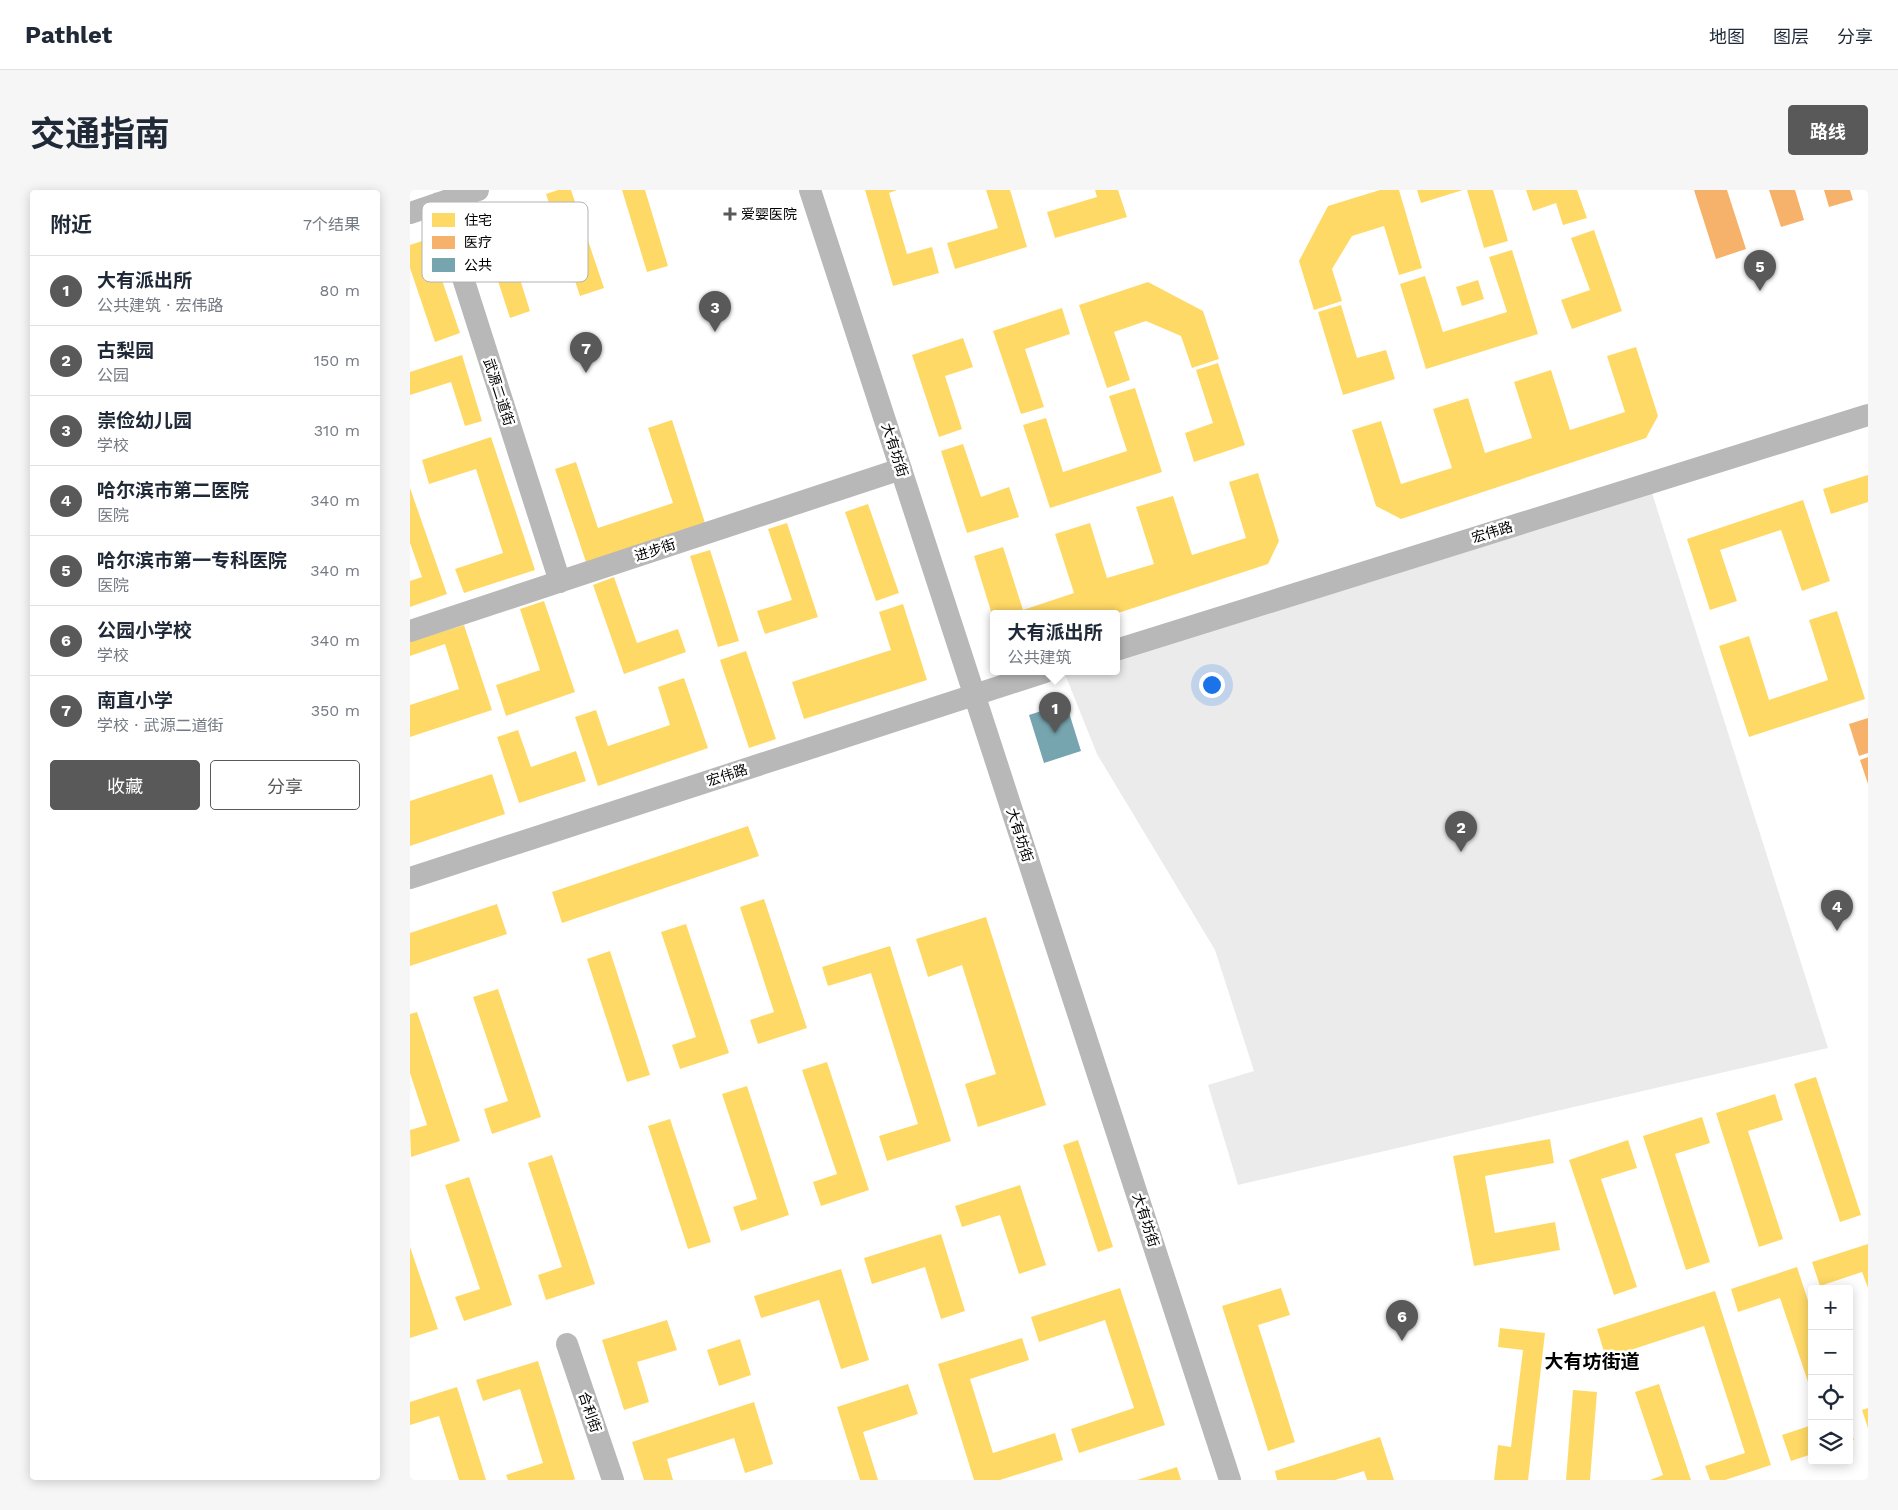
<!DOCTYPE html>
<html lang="zh">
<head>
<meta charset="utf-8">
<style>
  body { margin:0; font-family:"Work Sans","Noto Sans SC",sans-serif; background:#f6f6f7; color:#1f2937 }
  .controls { position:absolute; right:15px; bottom:15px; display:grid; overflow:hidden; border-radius:5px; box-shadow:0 2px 12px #0003 }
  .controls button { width:45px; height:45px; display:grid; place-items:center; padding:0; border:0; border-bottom:1px solid #e0e1e3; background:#fff; color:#1f2937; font:25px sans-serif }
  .you { position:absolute; left:801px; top:494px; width:18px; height:18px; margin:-12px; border:4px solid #fff; border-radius:50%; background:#1a73e8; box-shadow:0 0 0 8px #1a73e833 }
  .badge { display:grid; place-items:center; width:32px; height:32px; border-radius:50%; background:#595959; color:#fff; font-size:16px; font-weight:700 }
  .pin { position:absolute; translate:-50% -41px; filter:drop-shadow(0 1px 2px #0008) }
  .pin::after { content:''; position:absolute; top:26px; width:18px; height:15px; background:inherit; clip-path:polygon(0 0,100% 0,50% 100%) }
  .popup { position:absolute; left:580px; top:420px; width:130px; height:65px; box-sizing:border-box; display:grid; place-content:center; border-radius:5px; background:#fff; filter:drop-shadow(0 1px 4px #0005); font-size:16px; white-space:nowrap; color:#747a83 }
  .popup b { font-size:19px; color:#1f2937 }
  .popup::after { content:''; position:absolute; left:50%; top:100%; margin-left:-10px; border:10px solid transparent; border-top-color:#fff }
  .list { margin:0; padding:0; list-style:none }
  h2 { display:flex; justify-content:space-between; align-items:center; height:65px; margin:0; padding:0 20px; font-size:21px }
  h2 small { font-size:16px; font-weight:400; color:#747a83 }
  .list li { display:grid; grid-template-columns:32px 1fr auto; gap:15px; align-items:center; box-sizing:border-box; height:70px; padding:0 20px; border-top:1px solid #e0e1e3 }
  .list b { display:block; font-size:19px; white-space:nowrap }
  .list p { margin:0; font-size:16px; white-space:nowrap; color:#747a83 }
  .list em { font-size:16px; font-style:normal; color:#747a83 }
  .actions { display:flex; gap:10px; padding:15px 20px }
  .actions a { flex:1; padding:11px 0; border:1px solid #595959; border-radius:5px; text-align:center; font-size:18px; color:#595959 }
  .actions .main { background:#595959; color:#fff }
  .icon { flex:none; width:28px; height:28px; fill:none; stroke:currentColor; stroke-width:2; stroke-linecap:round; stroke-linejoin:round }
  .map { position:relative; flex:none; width:1458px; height:1290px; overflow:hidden; border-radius:5px }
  header { display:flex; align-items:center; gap:30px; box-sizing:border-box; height:70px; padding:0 25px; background:#fff; border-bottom:1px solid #e0e1e3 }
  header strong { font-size:24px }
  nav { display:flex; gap:28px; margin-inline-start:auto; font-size:18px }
  .intro { display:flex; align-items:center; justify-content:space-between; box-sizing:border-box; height:120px; padding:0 30px }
  h1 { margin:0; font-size:35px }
  .button { padding:12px 22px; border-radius:5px; background:#595959; color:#fff; font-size:18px; font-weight:700 }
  main { display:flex; gap:30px; padding:0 30px }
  aside { flex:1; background:#fff; border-radius:5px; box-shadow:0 2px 12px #0003 }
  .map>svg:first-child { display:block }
  .green { fill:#ebebeb }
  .homes { fill:#ffd966 }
  .health { fill:#f6b26b }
  .public { fill:#76a5af }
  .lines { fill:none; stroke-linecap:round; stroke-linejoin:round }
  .secondary { stroke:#b8b8b8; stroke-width:22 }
  .poi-dot { fill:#595959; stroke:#fff; stroke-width:2 }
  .labels { text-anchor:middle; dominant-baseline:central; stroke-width:5; stroke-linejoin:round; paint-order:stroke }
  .poi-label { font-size:14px; fill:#000; stroke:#fff; text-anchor:start }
  .street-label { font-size:14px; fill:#000; stroke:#fff }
  .district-label { font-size:19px; font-weight:bold; fill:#000; stroke:#fff }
  .key { fill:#fff; stroke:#b2b2b2; stroke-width:1 }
  .key-label { font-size:14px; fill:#000 }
</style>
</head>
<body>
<header>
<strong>Pathlet</strong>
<nav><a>地图</a><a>图层</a><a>分享</a></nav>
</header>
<div class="intro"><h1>交通指南</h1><a class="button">路线</a></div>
<main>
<aside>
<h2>附近<small>7个结果</small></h2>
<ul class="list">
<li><span class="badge">1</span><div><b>大有派出所</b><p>公共建筑 · 宏伟路</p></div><em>80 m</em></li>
<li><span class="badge">2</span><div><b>古梨园</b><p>公园</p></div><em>150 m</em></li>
<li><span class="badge">3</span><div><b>崇俭幼儿园</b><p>学校</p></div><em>310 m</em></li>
<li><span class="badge">4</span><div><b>哈尔滨市第二医院</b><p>医院</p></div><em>340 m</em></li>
<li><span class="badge">5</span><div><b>哈尔滨市第一专科医院</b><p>医院</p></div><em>340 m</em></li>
<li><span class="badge">6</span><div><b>公园小学校</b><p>学校</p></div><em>340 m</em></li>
<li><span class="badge">7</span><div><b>南直小学</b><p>学校 · 武源二道街</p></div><em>350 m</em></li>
</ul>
<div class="actions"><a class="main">收藏</a><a>分享</a></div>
</aside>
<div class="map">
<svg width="1458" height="1290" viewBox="0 0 1458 1290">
  <rect width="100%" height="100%" fill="#fff"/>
  <path class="green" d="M1242 303 1418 858 828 995 798 895 844 881 805 760 687 564 655 484 664 482H706V469Z"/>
  <path class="homes" d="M148 0H161L194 98 170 106 136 4Z
    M212 0H235L258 76 237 82Z
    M455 0H487L479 3 497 64 522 57 529 83 483 96Z
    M576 0H600L617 57 545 79 537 53 588 38Z
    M685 0H708L717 27 645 48 637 22 687 7Z
    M970 0H989L1012 78 989 85 974 36 942 46 922 79 932 111 904 120 889 71 918 16Z
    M1007 0H1053L1011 13Z
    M1057 0H1083L1098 51 1074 58Z
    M1116 0H1167L1177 28 1153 35 1146 13 1123 21Z
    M88 19 120 121 100 128 67 26Z
    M1184 40 1212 121 1162 139 1151 110 1180 100 1161 48Z
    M18 49 50 143 25 152 0 78V55Z
    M1102 60 1128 144 1016 179 990 94 1015 86 1033 142 1097 122 1079 67Z
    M1068 90 1074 109 1052 116 1046 97Z
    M738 92 793 121 809 169 782 178 771 146 736 131 704 142 720 190 697 198 669 115Z
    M931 115 947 168 976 160 985 189 933 205 908 122Z
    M652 118 660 144 615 159 634 217 611 224 583 141Z
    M553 148 563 177 535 186 552 239 529 247 502 165Z
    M1226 157 1248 226 1236 248 991 329 966 316 942 240 971 231 991 294 1042 278 1023 219 1058 208 1075 263 1122 248 1104 192 1141 180 1160 240 1215 222 1197 166Z
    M52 165 72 231 55 236 41 192 0 205V182Z
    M808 173 835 255 784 272 775 243 803 233 786 180Z
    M725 198 752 282 640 318 613 235 636 228 653 282 717 261 699 206Z
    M262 230 295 333 176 372 145 279 166 272 188 338 263 313 238 238Z
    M81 247 125 380 54 403 45 379 93 363 66 279 19 294 12 270Z
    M553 254 571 307 599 297 609 327 557 343 531 261Z
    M848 283 869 351 858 374 705 424H584L583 428 564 366 593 357 613 420 664 403 645 344 680 333 697 388 744 374 726 317 763 306 782 365 836 348 819 292Z
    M1458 285V312L1421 324 1413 299Z
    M0 298 37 404 0 417V391L12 387 0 353Z
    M1393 310 1420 391 1392 401 1371 340 1310 360 1327 411 1300 420 1277 349Z
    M458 314 489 403 466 411 435 322Z
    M377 333 408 427 355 444 347 421 382 410 358 339Z
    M300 360 329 451 308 457 280 366Z
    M204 387 227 453 268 439 276 462 214 484 183 395Z
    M134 411 165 502 96 526 86 495 130 480 110 419Z
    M493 414 517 490 394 529 382 492 481 460 469 422Z
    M1427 421 1455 509 1339 547 1309 456 1339 446 1359 510 1418 490 1399 430Z
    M54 435 82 520 0 547V515L49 499 35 454 0 466V452Z
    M336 461 366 549 339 558 310 470Z
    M274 488 298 558 188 596 165 527 186 520 198 556 260 535 248 497Z
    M108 540 121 577 166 561 176 591 109 613 87 547Z
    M82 584 95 624 0 656V611Z
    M338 636 349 666 152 733 142 702Z
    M354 709 397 838 348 854 340 830 364 822 330 717Z
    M87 714 97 744 0 776V743Z
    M576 727 636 915 568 937 555 894 586 884 552 775 518 787 506 749Z
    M276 734 319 863 270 879 262 855 286 847 251 742Z
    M480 756 541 951 477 971 469 946 508 934 461 783 418 796 412 777Z
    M200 761 240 885 217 892 177 769Z
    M88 799 131 927 82 944 74 919 98 911 63 807Z
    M7 822 50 951 1 967 0 940 17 935 0 883V824Z
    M417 872 459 1000 411 1016 403 992 427 984 392 880Z
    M1406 887 1451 1025 1430 1032 1384 894Z
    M337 896 379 1025 331 1041 323 1017 347 1009 312 904Z
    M1365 904 1373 930 1338 941 1373 1049 1349 1057 1306 923Z
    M1292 927 1300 953 1265 964 1300 1072 1276 1080 1233 946Z
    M260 929 301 1052 278 1059 238 936Z
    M1140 949 1144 973 1075 986 1085 1043 1145 1032 1150 1060 1064 1076 1043 966Z
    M668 950 703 1057 688 1062 653 955Z
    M1218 950 1227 978 1191 989 1227 1097 1204 1105 1159 970Z
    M142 965 185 1094 136 1110 128 1085 152 1077 118 973Z
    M59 987 102 1115 54 1131 45 1107 70 1099 35 995Z
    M610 995 636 1075 609 1084 590 1025 552 1037 545 1016Z
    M531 1044 555 1121 531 1129 515 1077 462 1094 454 1068Z
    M1458 1054V1098L1452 1082 1410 1096 1402 1072Z
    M0 1057 28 1139 0 1148Z
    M1387 1077 1402 1123 1401 1201 1370 1108 1328 1122 1321 1099Z
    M431 1079 459 1170 431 1179 409 1110 351 1128 344 1106Z
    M710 1098 755 1235 669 1263 661 1239 724 1218 695 1130 629 1152 621 1127Z
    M871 1098 880 1125 848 1135 885 1252 858 1261 812 1116Z
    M1305 1101 1361 1275 1315 1290H1300L1295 1276 1335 1263 1294 1136 1196 1168 1187 1139Z
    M257 1130 267 1160 227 1172 239 1212 214 1220 192 1150Z
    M1090 1138 1135 1143 1118 1290H1084L1088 1255 1101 1257 1113 1160 1088 1157Z
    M612 1148 619 1170 560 1189 583 1263 645 1243 653 1270 590 1290H564L528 1174Z
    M330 1149 341 1185 309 1196 297 1160Z
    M128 1171 165 1289 163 1290H98L96 1285 133 1273 110 1199 73 1211 66 1190Z
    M498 1194 508 1224 453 1242 468 1290H450L427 1217Z
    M1249 1194 1281 1290H1240L1253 1285 1225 1202Z
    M47 1197 76 1290H49L29 1226 0 1235V1212Z
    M1163 1200 1187 1202 1180 1290H1156Z
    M344 1212 363 1274 335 1283 324 1248 257 1269 263 1290H234L222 1252Z
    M1458 1218V1238L1452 1220Z
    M1402 1235V1264L1381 1271 1372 1245Z
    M1439 1237 1444 1250 1439 1252Z
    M970 1247 984 1290H957L954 1281 925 1290H867L865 1281Z
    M767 1277 771 1290H727Z"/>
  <path class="health" d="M1284 0H1317L1336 59 1306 69Z
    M1359 0H1385L1394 30 1371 37Z
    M1414 0H1440L1443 10 1419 17Z
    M1458 528V563L1449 566 1439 534Z
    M1458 567V594L1450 570Z"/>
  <path class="public" d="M656 513 671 561 634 573 619 525Z"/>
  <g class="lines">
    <path class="secondary" d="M400 0 820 1290
      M29 13 150 392
      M0 23 68 0
      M0 441 491 279
      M706 460 1458 225
      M0 688 635 482
      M157 1154 203 1290"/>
  </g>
  <path class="poi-dot" d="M317.5 16.5h5v5h5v5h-5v5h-5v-5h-5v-5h5z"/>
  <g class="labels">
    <g class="poi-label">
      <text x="331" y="24">爱婴医院</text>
    </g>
    <g class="street-label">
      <text transform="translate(89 202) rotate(72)">武源二道街</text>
      <text transform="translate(485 260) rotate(72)">大有坊街</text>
      <text transform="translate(1082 342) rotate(-17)">宏伟路</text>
      <text transform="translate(245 360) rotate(-18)">进步街</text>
      <text transform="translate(317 585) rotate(-18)">宏伟路</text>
      <text transform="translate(610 645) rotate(72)">大有坊街</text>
      <text transform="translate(736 1030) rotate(72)">大有坊街</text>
      <text transform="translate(180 1222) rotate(71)">合利街</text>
    </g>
    <g class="district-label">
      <text x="1182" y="1171">大有坊街道</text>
    </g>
  </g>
  <rect x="12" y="12" width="166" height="80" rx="8" class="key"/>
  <rect x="22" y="23" width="23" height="14" fill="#ffd966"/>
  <rect x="22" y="46" width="23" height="13" fill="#f6b26b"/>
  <rect x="22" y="68" width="23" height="14" fill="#76a5af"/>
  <g class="key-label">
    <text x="54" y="35">住宅</text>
    <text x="54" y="57">医疗</text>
    <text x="54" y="80">公共</text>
  </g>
</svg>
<div class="controls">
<button>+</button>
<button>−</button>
<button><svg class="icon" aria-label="locate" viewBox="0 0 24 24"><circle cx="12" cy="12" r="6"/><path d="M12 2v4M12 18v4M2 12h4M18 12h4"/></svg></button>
<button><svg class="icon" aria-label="layers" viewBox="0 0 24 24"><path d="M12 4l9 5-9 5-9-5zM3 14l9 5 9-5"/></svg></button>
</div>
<div class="you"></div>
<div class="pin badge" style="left:645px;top:543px">1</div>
<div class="popup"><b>大有派出所</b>公共建筑</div>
<div class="pin badge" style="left:1051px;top:662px">2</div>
<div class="pin badge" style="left:305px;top:142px">3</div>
<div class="pin badge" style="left:1427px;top:741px">4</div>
<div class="pin badge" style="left:1350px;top:101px">5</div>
<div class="pin badge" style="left:992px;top:1151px">6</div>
<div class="pin badge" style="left:176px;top:183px">7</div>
</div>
</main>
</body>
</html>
